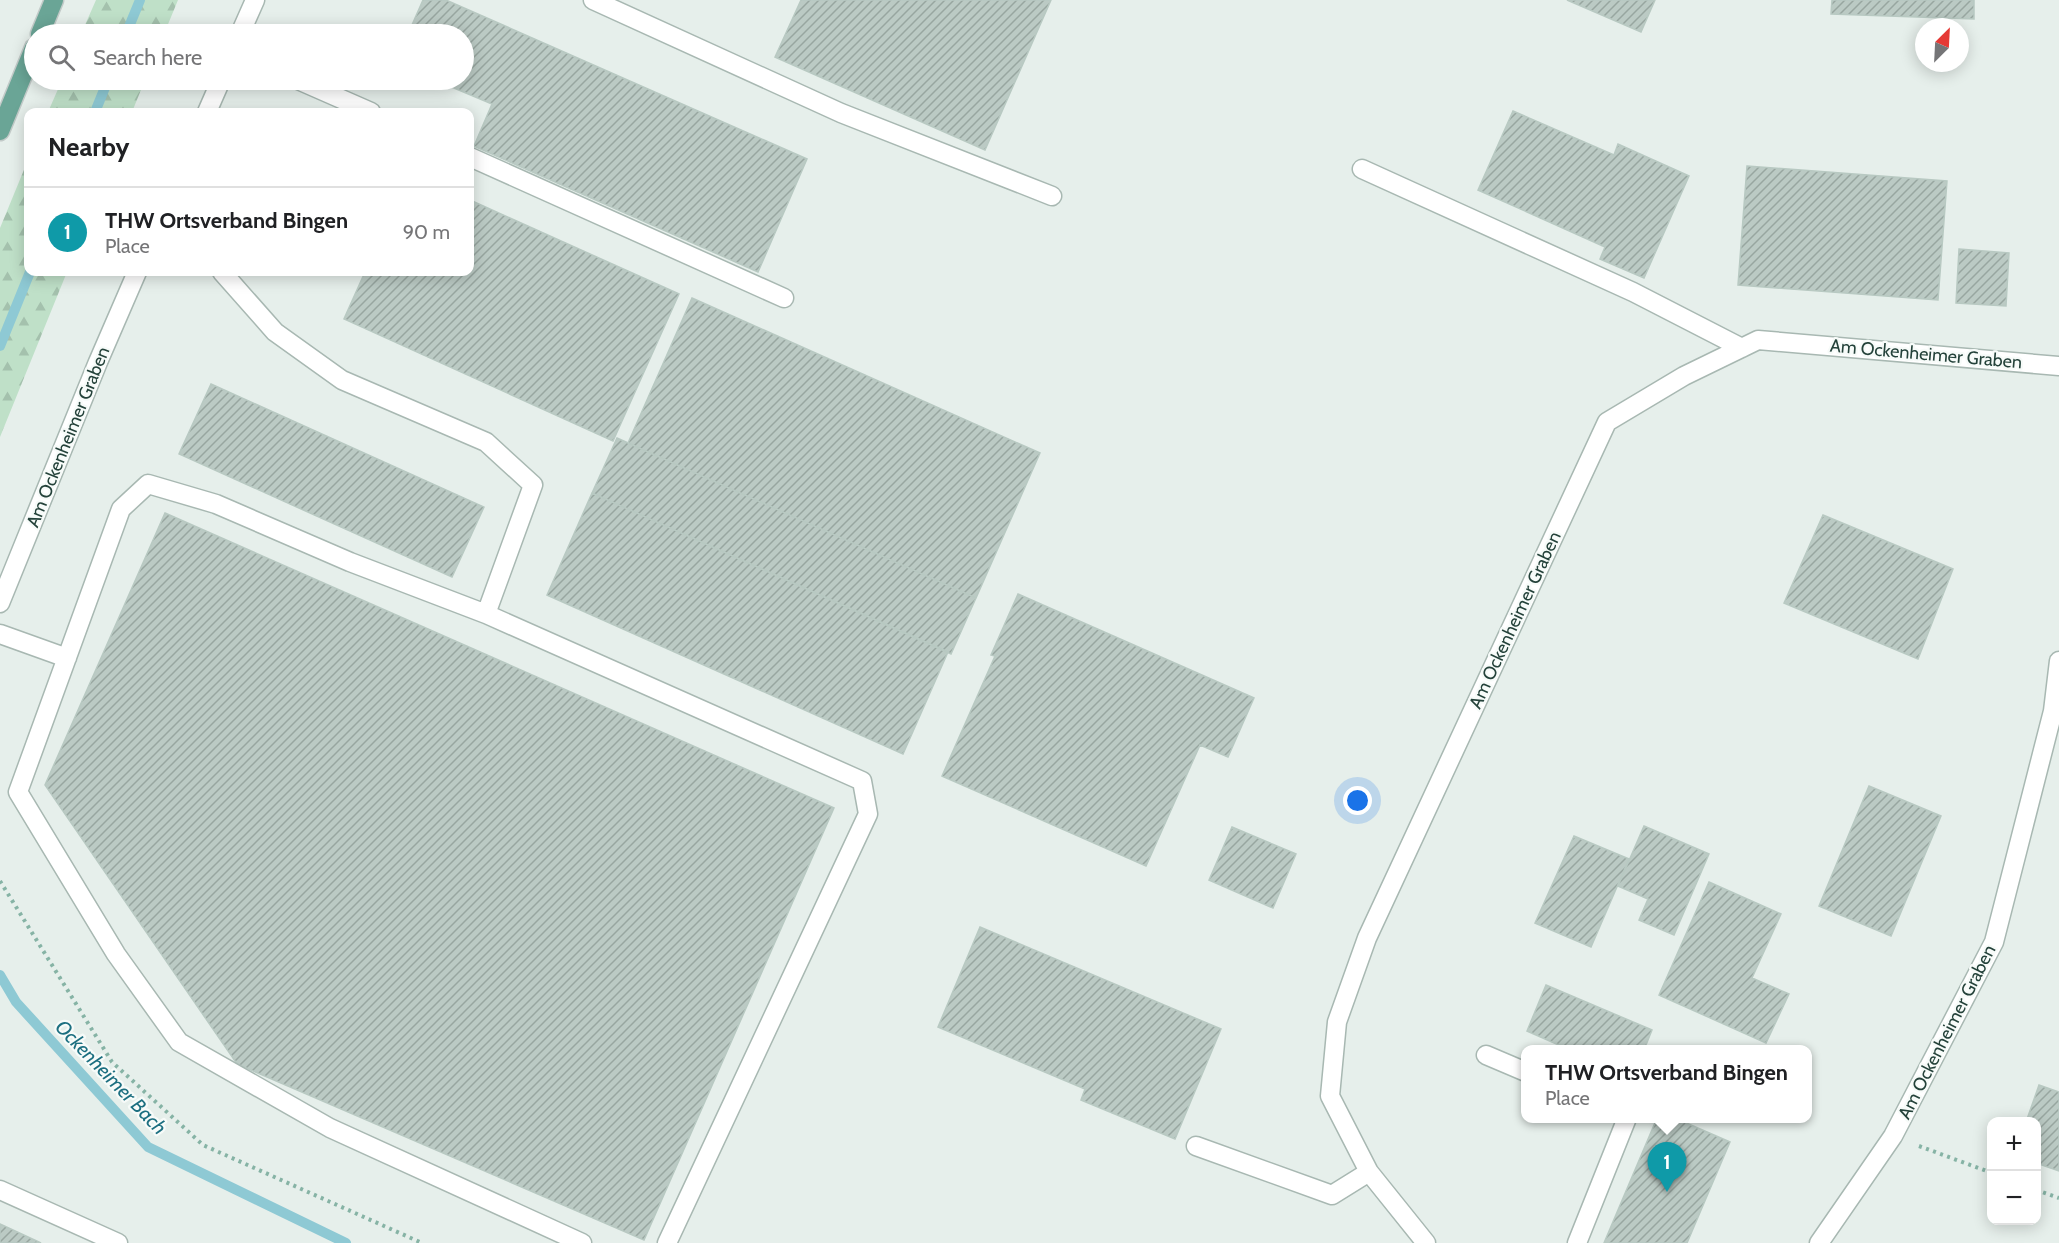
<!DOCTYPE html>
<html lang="en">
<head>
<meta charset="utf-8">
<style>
  body { margin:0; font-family:Cabin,sans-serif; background:#f6f6f6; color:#202124 }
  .controls { position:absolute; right:18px; bottom:18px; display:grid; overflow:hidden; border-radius:12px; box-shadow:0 3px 15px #0003 }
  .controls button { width:54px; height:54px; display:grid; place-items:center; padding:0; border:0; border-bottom:2px solid #e0e0e0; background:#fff; color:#202124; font:30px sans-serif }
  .compass { position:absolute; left:1915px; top:18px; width:54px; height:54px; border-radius:50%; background:#fff; box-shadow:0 3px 15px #0003; rotate:24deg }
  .you { position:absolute; left:1358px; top:801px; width:21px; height:21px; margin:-15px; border:4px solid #fff; border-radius:50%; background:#1a73e8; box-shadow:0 0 0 9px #1a73e833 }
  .badge { display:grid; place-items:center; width:39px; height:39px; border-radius:50%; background:#0b8043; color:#fff; font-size:20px; font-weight:700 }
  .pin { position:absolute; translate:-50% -50px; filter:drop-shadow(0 2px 3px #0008) }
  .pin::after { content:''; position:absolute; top:32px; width:21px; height:18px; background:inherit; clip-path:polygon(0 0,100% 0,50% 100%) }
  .popup { position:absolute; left:1521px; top:1045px; width:291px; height:78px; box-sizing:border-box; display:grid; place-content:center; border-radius:12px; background:#fff; filter:drop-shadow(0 2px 4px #0005); font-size:20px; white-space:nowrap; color:#757577 }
  .popup b { font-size:22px; color:#202124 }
  .popup::after { content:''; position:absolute; left:50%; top:100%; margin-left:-12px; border:12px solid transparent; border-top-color:#fff }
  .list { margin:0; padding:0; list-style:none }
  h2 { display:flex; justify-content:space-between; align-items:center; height:78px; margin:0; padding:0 24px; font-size:26px }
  h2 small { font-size:20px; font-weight:400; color:#757577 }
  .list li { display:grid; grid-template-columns:39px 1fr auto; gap:18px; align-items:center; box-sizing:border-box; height:90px; padding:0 24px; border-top:2px solid #e0e0e0 }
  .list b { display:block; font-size:22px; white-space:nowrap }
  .list p { margin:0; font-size:20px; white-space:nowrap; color:#757577 }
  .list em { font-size:20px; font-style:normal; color:#757577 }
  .icon { flex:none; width:33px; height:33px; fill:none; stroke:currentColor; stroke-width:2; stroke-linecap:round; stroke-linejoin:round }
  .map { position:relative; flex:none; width:2059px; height:1243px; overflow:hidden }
  .search { position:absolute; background:#fff; box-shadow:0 3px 15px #0003; left:24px; top:24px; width:450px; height:66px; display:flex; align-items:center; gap:15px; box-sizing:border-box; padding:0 21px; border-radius:33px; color:#757577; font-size:22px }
  .panel { position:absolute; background:#fff; box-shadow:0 3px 15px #0003; left:24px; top:108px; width:450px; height:168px; border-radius:12px }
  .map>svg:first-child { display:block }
  .forest { fill:url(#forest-firs) }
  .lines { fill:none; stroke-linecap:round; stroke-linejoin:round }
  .stream { stroke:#8ec9d4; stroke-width:10 }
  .building { fill:url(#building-hatch); stroke:#b8c9c2; stroke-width:1.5 }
  .minor-casing { stroke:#a8b8b2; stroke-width:21 }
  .major-casing { stroke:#c2cac8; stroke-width:21 }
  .path { stroke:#86b3a5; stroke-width:4; stroke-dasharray:3 4.5; stroke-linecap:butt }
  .minor { stroke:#fff; stroke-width:18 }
  .major { stroke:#6aa596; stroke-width:18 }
  .labels { text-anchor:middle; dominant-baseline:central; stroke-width:4.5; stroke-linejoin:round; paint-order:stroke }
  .street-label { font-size:18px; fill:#24423a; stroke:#f7fbf9 }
  .water-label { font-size:20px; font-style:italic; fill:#1c6f80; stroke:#f7fbf9 }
</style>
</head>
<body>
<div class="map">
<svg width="2059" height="1243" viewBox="0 0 2059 1243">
  <defs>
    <pattern id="forest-firs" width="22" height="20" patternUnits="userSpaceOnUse" patternTransform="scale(1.5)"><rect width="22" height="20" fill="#bfe0c8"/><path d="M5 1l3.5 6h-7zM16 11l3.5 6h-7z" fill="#a4c1ad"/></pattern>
    <pattern id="building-hatch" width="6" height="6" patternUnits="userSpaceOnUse" patternTransform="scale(1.5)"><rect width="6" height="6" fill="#bbcac4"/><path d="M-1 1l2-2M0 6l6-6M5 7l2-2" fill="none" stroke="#98a6a0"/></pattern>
  </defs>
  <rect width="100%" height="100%" fill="#e6efeb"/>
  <path class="forest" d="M96 0H178L164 34H81Z
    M62 80H145L132 112H48Z
    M28 160V272H67L0 437V228Z"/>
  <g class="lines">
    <path class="stream" d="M126 34 140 0
      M95 112 108 80
      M0 346 30 272
      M0 975 16 1002 148 1147 346 1243"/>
  </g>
  <path class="building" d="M423 0H446L807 159 758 272 474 146 492 104 435 80H464V34H408Z
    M801 0H1051L985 150 775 57Z
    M1567 0H1655L1641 32Z
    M1832 0H1974V19L1831 14Z
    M1513 111 1614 155 1618 144 1689 176 1644 278 1600 259 1605 247 1478 190Z
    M1747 166 1947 181 1938 300 1738 285Z
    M470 200 679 294 613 441 344 319 365 272H470Z
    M1959 249 2009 253 2006 306 1956 303Z
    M692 298 1040 453 976 598 628 443Z
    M211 384 484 507 452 577 179 454Z
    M617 438 976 598 951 654 592 493Z
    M592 493 948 652 903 754 547 595Z
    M165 513 834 808 644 1240 237 1064 45 785Z
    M1823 515 1953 569 1918 659 1784 603Z
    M1018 594 1254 698 1228 757 1200 745 1146 866 942 776 995 656 991 655Z
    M1869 786 1941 816 1891 936 1819 906Z
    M1644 826 1709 854 1674 935 1639 920 1648 899 1618 886Z
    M1232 827 1296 854 1273 908 1209 880Z
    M1574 836 1629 859 1591 947 1535 923Z
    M1709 882 1781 914 1752 978 1789 994 1766 1043 1659 995Z
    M980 927 1221 1029 1175 1139 1081 1100 1085 1089 938 1027Z
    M1546 985 1652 1030 1644 1050H1570L1527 1031Z
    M2039 1085 2059 1092V1171L2036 1163V1122H2026Z
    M1657 1118H1675L1730 1142 1687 1243H1604Z
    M0 1224 41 1243H0Z"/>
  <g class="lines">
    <defs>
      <path id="minor" d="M593 0 841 113 1052 196
        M240 34 255 0
        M298 80 371 112
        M207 112 221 80
        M470 157 784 298
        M1362 169 1633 292 1742 348
        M222 272 275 332 342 380 486 442 533 485 486 614
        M0 603 98 362 137 272
        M0 634 67 658
        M1486 1055 1526 1072
        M1196 1146 1332 1195 1369 1172
        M0 1190 118 1243
        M582 1243 330 1128 179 1042 116 954 18 792 121 509 148 484 216 504 350 562 486 614 862 781 868 814 667 1243
        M1426 1243 1369 1172 1330 1096 1337 1022 1367 938 1607 422 1684 376 1758 340 2059 366
        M1577 1243 1627 1118
        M1819 1243 1893 1136 1994 942 2053 711 2059 661"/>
      <path id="major" d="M40 34 54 0
        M0 131 34 48"/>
    </defs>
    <use href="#minor" class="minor-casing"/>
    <use href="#major" class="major-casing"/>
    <path class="path" d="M0 881 112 1062 203 1145 422 1243
      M1919 1146 1992 1173
      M2036 1190 2059 1198"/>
    <use href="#minor" class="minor"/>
    <use href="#major" class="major"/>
  </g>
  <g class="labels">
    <g class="street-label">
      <text transform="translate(1926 354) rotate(5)">Am Ockenheimer Graben</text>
      <text transform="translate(68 437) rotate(-68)">Am Ockenheimer Graben</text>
      <text transform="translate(1515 620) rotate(-65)">Am Ockenheimer Graben</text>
      <text transform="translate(1947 1032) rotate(-63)">Am Ockenheimer Graben</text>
    </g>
    <g class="water-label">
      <text transform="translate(111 1077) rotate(46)">Ockenheimer Bach</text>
    </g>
  </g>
</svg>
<div class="controls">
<button>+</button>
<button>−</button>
</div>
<svg class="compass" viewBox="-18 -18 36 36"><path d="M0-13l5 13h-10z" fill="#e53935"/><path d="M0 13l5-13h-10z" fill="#757577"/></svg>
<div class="you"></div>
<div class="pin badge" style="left:1667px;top:1192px;background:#0f9aa8">1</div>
<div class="popup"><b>THW Ortsverband Bingen</b>Place</div>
<div class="search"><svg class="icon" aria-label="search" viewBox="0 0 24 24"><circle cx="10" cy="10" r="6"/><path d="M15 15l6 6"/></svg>Search here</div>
<section class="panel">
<h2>Nearby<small></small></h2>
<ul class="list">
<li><span class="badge" style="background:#0f9aa8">1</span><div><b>THW Ortsverband Bingen</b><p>Place</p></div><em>90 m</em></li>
</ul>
</section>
</div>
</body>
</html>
